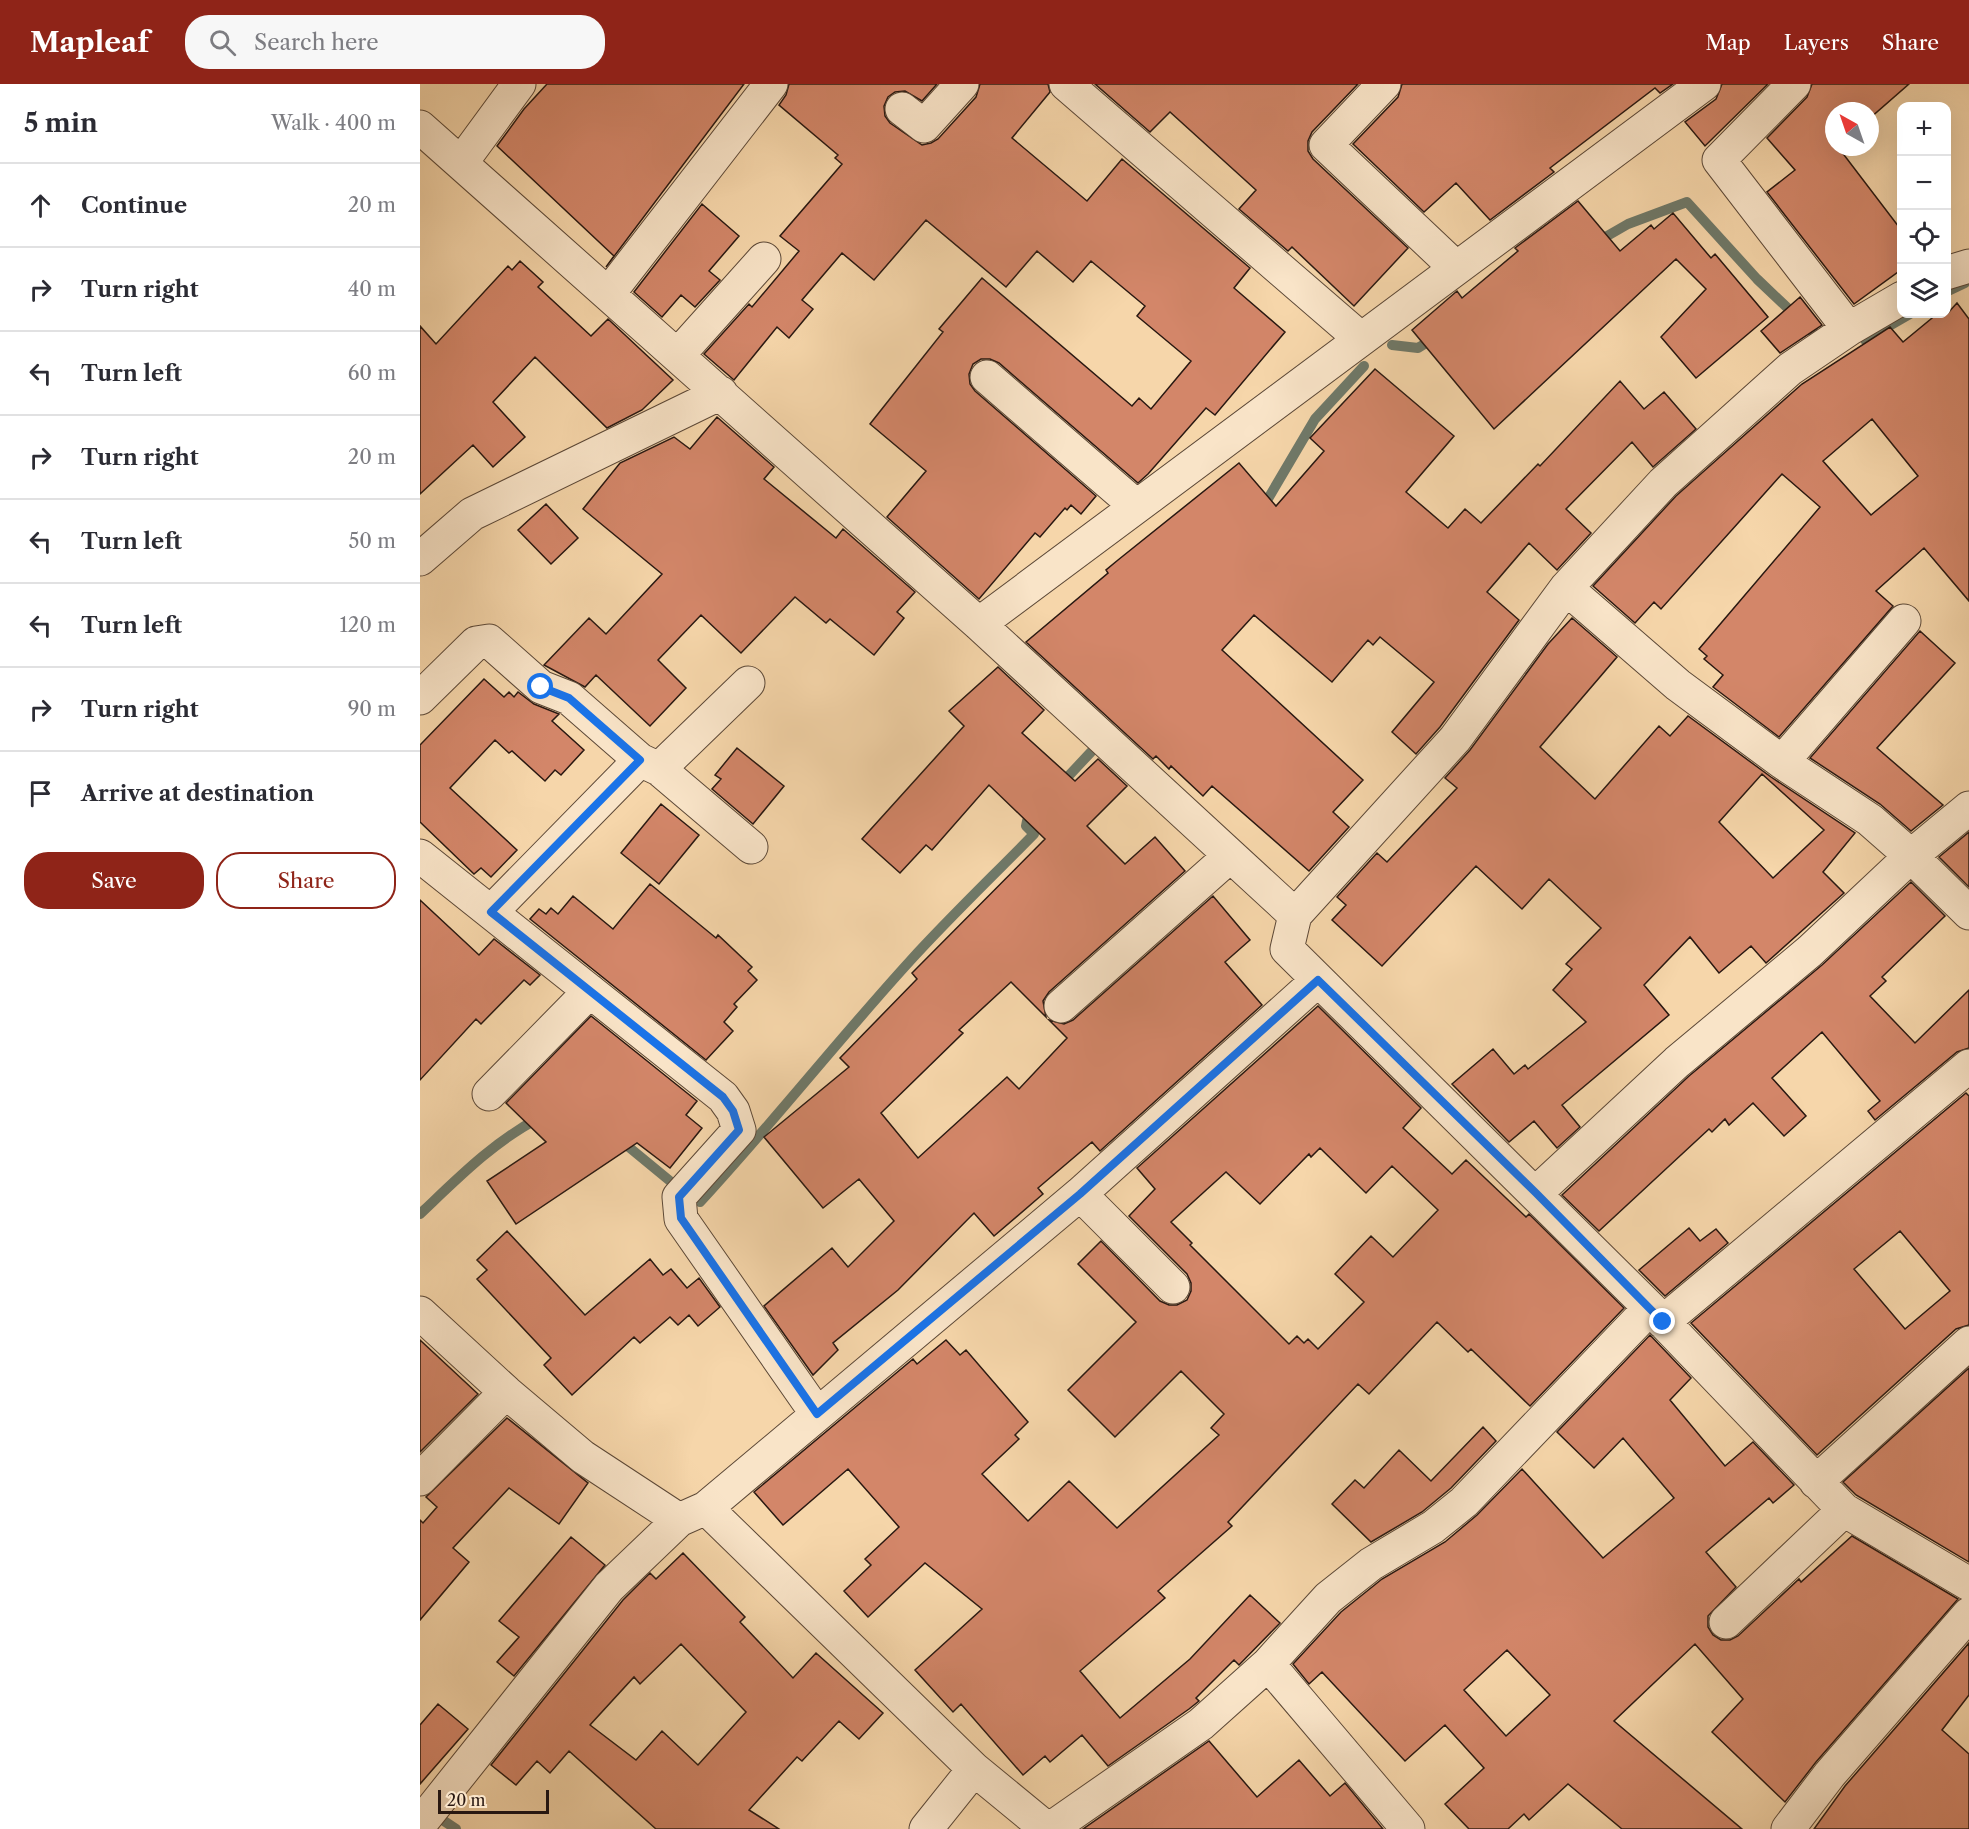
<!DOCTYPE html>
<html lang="en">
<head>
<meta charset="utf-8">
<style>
  body { margin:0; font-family:"Libre Caslon Text",serif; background:#f7f7f7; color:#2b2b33 }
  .controls { position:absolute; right:18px; top:18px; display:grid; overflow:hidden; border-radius:12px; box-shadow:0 6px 24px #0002 }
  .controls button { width:54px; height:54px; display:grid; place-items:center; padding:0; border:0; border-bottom:2px solid #e1e1e2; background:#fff; color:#2b2b33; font:30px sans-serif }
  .compass { position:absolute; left:1405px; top:18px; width:54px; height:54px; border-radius:50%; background:#fff; box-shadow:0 6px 24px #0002; rotate:320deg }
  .scale { position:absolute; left:18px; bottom:15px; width:111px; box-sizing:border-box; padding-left:6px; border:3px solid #291811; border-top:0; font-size:16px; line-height:21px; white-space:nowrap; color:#291811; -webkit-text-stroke:4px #f9e4c8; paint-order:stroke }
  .stop { position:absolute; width:18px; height:18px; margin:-14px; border:4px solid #1a73e8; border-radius:50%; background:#fff }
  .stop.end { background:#1a73e8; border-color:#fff; box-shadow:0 2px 6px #0008 }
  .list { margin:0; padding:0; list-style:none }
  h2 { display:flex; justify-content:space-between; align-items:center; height:78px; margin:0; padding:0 24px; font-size:26px }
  h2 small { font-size:20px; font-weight:400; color:#7c7c81 }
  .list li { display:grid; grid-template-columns:39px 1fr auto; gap:18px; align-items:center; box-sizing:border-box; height:84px; padding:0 24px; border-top:2px solid #e1e1e2 }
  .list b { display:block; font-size:22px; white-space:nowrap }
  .list em { font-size:20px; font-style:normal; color:#7c7c81 }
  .actions { display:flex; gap:12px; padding:18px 24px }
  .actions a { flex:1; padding:14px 0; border:2px solid #8f2418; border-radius:24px; text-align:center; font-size:21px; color:#8f2418 }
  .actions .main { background:#8f2418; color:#fff }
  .icon { flex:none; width:33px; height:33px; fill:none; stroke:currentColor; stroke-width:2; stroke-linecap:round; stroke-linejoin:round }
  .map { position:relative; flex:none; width:1549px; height:1745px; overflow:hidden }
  header { display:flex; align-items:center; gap:36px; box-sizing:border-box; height:84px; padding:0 30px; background:#8f2418; color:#fff }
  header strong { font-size:28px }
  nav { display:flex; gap:33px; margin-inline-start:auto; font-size:21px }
  .search { width:420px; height:54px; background:#f7f7f7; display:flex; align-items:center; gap:15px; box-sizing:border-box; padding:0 21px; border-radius:24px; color:#7c7c81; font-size:22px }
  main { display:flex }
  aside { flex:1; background:#fff }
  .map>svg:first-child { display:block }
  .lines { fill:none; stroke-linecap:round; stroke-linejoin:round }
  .stream { stroke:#6f7969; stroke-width:10 }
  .building { fill:#d38669; stroke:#291811; stroke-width:1.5; fill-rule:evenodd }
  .minor-casing { stroke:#5c4837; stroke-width:35 }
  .minor { stroke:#f9e4c8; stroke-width:33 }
  .route { stroke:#1a73e8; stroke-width:8 }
</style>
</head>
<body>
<header>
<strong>Mapleaf</strong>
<div class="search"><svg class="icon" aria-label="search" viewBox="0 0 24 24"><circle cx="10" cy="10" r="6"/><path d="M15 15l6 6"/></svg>Search here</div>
<nav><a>Map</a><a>Layers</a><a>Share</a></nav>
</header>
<main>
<aside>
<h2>5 min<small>Walk · 400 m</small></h2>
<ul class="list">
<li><svg class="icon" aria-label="ahead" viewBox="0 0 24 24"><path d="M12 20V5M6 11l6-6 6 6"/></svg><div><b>Continue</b></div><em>20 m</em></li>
<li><svg class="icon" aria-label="right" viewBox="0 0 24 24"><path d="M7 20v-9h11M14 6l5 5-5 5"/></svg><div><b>Turn right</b></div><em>40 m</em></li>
<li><svg class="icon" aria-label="left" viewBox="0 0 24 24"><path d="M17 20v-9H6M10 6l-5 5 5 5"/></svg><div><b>Turn left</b></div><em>60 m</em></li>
<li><svg class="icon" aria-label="right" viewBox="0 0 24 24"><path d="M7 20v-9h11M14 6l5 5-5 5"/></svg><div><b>Turn right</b></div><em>20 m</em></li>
<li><svg class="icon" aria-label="left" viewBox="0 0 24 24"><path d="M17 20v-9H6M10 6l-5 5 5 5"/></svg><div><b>Turn left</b></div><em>50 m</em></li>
<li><svg class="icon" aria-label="left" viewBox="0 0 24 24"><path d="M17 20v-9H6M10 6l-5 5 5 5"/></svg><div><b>Turn left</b></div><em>120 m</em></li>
<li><svg class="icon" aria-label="right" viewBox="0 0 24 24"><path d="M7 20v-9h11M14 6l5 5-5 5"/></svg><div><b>Turn right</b></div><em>90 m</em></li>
<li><svg class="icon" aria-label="arrive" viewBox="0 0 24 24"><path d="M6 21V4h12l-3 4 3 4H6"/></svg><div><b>Arrive at destination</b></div></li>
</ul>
<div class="actions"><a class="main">Save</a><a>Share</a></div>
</aside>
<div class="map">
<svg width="1549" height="1745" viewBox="0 0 1549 1745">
  <rect width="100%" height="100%" fill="#f6d6aa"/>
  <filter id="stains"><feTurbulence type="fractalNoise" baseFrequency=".00333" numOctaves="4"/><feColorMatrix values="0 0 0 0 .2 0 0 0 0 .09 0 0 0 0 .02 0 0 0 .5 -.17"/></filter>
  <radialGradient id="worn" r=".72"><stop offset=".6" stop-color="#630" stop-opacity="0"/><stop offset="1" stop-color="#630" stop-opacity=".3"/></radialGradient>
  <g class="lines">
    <path class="stream" d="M1175 159 1208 140 1267 118 1337 195 1396 251
      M1526 208 1545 199
      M1445 256 1490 230
      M972 261 998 264 1014 254
      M842 425 895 335 944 282
      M641 700 671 668
      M199 1055 250 1097
      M280 1118C352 1040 418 956 490 877 530 833 573 792 614 750L606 742 607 737 616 727
      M0 1130C37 1095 73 1058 119 1034
      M18 1733 36 1745"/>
  </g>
  <path class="building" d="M127 0H324L186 183 194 172 77 62 104 25Z
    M369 0H517L502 17 485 7 475 8 468 13 464 22 465 32 470 39 502 61 511 59 518 55 556 13 560 0H628L630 8 592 54 667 117 702 75 830 184 814 204 865 248 795 331 786 324 728 390 718 399 579 279 570 275H561L553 280 549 290 550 300 555 307 676 412 661 430 651 421 647 426 645 424 620 453 615 449 559 515 467 433 506 387 450 340 523 248 519 245 562 194 712 322 719 314 731 325 771 277 717 232 725 222 671 177 653 198 617 167 586 203 506 136 454 196 422 169 382 216 393 225 369 254 357 243 314 296 284 270 329 220 332 223 379 167 360 152 422 80 415 74 418 71 359 21 366 11Z
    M675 0H938L892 48 888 57V67L893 75 988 164 934 222 872 163 868 167 819 125 836 106 750 28 730 48Z
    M982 0H1253L1240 9 1235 4 1130 84 1134 88 1070 136 1036 99 1004 128 933 60 978 13Z
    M1302 0H1348L1285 62 1265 38 1296 15Z
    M1392 0H1489L1450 34V27H1414V63H1418L1482 147V185L1434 220 1347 108 1375 86 1347 54 1387 13Z
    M1158 117 1200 167 1231 141 1234 145 1253 129 1291 174 1295 170 1348 233 1276 294 1241 253 1286 205 1256 175 1074 345 992 246 1037 207 1042 214 1098 167 1095 164Z
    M282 120 319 152 289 187 300 196 275 223 261 211 242 233 214 208Z
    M100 177 123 198 118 203 171 252 188 235 253 296 222 326 187 344 115 273 73 318 105 353 73 383 53 361 0 410V242L16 260 88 182 92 186Z
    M1380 213 1402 241 1360 269 1341 247Z
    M1537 219 1549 235V517L1504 464 1456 507 1473 522 1359 653 1293 603 1303 591 1284 575 1287 572 1279 565 1400 423 1362 390 1241 525 1234 518 1215 539 1173 502 1256 412 1382 300 1470 243 1483 258 1517 230H1527ZM1452 335 1498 392 1451 431 1403 377Z
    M955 285 1034 352 986 408 1028 444 1045 425 1061 439 1118 380 1120 382 1200 297 1224 325 1244 308 1276 345 1233 383 1212 358 1146 425 1171 449 1137 486 1109 459 1067 508 1099 536 1020 643 996 670 972 648 1014 598 960 553 953 561 948 556 912 598 834 531 802 566 943 696 913 728 929 743 889 787 792 702 783 712 751 682 749 685 736 672 733 675 606 558 688 489 686 486 698 476 819 379 856 422 904 367 890 354Z
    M297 333 354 383 344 395 416 454 423 445 495 508 477 528 484 534 454 571 410 535 406 539 375 513 321 569 281 531 238 576 266 604 230 642 176 591 165 603 124 581 169 534 186 550 242 490 163 425 200 379 254 353 270 365Z
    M126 420 158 454 131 480 98 446Z
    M1152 534 1197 573 1120 663 1175 715 1239 642 1250 652 1268 632 1351 693 1435 749 1403 788 1424 809 1346 879 1331 862 1299 889 1270 853 1224 901 1249 931 1142 1021 1160 1043 1137 1064 1114 1037 1089 1058 1032 1000 1073 965 1094 990 1105 981 1108 985 1166 938 1133 906 1152 885 1146 880 1181 844 1129 795 1102 825 1056 782 962 882 912 836 926 821 917 813 957 769 967 778 1037 704 1025 694 1050 666 1128 560ZM1342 690 1404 746 1353 794 1299 738Z
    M1500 547 1535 579 1457 664 1523 721 1491 747 1460 720 1390 674Z
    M578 583 624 626 602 649 655 697 678 675 707 702 667 742 705 780 735 753 765 787 629 908 623 917 626 933 591 898 539 946 543 949 461 1029 498 1074 587 993 599 1005 647 954 629 936 644 940 653 936 793 812 830 856 805 878 842 921 680 1067 672 1058 618 1104 623 1110 574 1152 554 1129 478 1206 413 1259 418 1266 393 1291 344 1222 412 1164 428 1183 474 1137 439 1095 403 1124 344 1053 429 983 420 974 497 895 492 889 625 755 569 701 512 766 506 761 480 789 442 755 544 642 529 627Z
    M64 595 84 613 89 608 94 613 98 608 114 620 139 630 132 637 164 666 141 691 135 686 125 697 92 667 89 669 75 656 30 704 97 766 71 793 61 784 54 790 0 738V661Z
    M317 664 364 702 333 740 292 705 301 695 295 691Z
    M241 720 279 751 239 800 201 769Z
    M1549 748V803L1519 773Z
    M1491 798 1525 832 1462 893 1466 897 1450 912 1495 959 1549 906V964L1537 968 1455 1036 1448 1027 1460 1017 1402 948 1352 994 1386 1032 1364 1052 1333 1019 1309 1041 1305 1035 1292 1048 1289 1045 1179 1147 1142 1111 1269 992 1402 881Z
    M230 800 296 854 298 851 332 883 328 887 337 896 314 920 317 923 304 938 313 947 286 976 110 835 119 825 126 830 131 824 138 830 153 812 193 845Z
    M0 816 59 871 74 855 120 891 110 901 104 896 61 940 56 935 0 996Z
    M898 922 1001 1024 983 1044 1032 1090 1046 1076 1106 1133 1109 1130 1204 1224 1110 1322 1051 1265 1048 1268 1017 1238 949 1310 938 1300 808 1438 812 1442 738 1507 745 1514 660 1587 700 1634 770 1575 830 1511 860 1539 819 1581 814 1576 776 1614 779 1617 769 1625 688 1682 662 1651 630 1678 625 1672 603 1691 541 1620 533 1628 495 1586 562 1525 505 1479 448 1533 424 1507 451 1481 445 1475 479 1443 428 1385 363 1441 334 1408 493 1275 497 1280 526 1256 540 1271 546 1266 608 1338 595 1351 599 1355 562 1390 608 1437 649 1397 697 1444 799 1351 791 1344 804 1330 761 1287 695 1353 648 1306 716 1238 658 1180 681 1157 740 1217 749 1221H757L767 1216 771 1207V1199L767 1190 709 1132 735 1105 717 1084ZM900 1064 946 1109 972 1082 1018 1126 973 1173 951 1152 915 1190 944 1218 898 1265 888 1255 884 1259 877 1252 869 1260 770 1161 772 1159 751 1138 806 1088 840 1120 889 1070 891 1073Z
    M171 932 277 1017 266 1031 282 1044 250 1084 217 1059 96 1140 67 1097 126 1058 86 1019Z
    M1546 1009 1549 1012V1241L1536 1245 1397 1371 1271 1239ZM1480 1147 1530 1207 1485 1245 1434 1185Z
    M1269 1144 1280 1157 1296 1145 1308 1159 1245 1212 1219 1186Z
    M87 1147 165 1231 230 1175 243 1191 251 1185 267 1204 279 1194 300 1223 278 1242 269 1231 258 1241 250 1233 220 1259 214 1253 152 1311 124 1281 131 1274 57 1195 67 1186 57 1176Z
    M1230 1251 1271 1294 1250 1316 1305 1382 1333 1358 1374 1401 1353 1419 1349 1414 1286 1468 1316 1503 1288 1532V1543L1293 1551 1301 1556H1310L1318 1552 1379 1495 1381 1498 1432 1452 1538 1515 1396 1678 1365 1718 1292 1648 1323 1615 1275 1560 1194 1637 1322 1745H1202L1148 1700 1109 1736 1104 1730 1088 1745H1049L1025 1720 1064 1684 1025 1641 985 1677 902 1588 889 1600 873 1580 921 1528 962 1495 1025 1458 1057 1431 1102 1385 1183 1474 1254 1414 1203 1354 1174 1384 1137 1348ZM1087 1566 1130 1611 1086 1652 1044 1606Z
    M0 1256 58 1310 0 1368Z
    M1549 1284V1478L1436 1411 1423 1398Z
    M87 1334 168 1399 139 1440 89 1404 33 1464 49 1478 0 1536V1436L3 1439 17 1423 6 1413Z
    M1063 1343 1076 1357 1031 1404 1002 1428 951 1458 912 1420 935 1396 944 1404 979 1366 1011 1397Z
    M151 1453 185 1481 94 1592 77 1578 99 1553 79 1537Z
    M263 1469 325 1533 320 1538 373 1594 396 1569 463 1629 439 1655 419 1637 382 1677 377 1673 329 1726 359 1745H236L149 1667 130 1689 117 1677 96 1701 71 1681 203 1516 230 1489 236 1495ZM261 1560 326 1628 278 1681 242 1647 216 1676 170 1641 214 1593 220 1600Z
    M1549 1559V1611L1522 1646 1549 1670V1745H1394L1425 1702Z
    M18 1620 48 1645 0 1700V1641Z
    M789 1657 837 1713 879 1676 910 1712 925 1699 963 1745H663Z"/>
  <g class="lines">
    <defs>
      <path id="minor" d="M646 0 941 255
        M964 0 906 61 1036 184
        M1374 0 1299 76 1429 245 1370 285 1243 399 1146 504 1035 655 875 831 867 865 1230 1224 1424 1426 1549 1500
        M482 25 504 42 542 0
        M0 43 559 540 875 831
        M41 79 99 0
        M1526 189 1549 182
        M189 209 351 0
        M1429 245 1482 214
        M258 271 344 175
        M567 293 716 422
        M0 475 52 430 301 309
        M1146 504 1258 601 1362 678 1450 736 1491 772 1549 829
        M559 540 1284 0
        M0 614 56 559 69 557 121 603 149 614 220 676 239 685 331 763
        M1362 678 1484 537
        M239 685 328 599
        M0 772 303 1013 313 1027 319 1046 259 1113 261 1135 397 1330
        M71 828 220 676
        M641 922 810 772
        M69 1010 170 907
        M1116 1109 1257 978 1390 867 1491 772 1549 724
        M660 1110 753 1203
        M0 1229 86 1308 163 1373 259 1436
        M1243 1238 1549 982
        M0 1395 86 1308
        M1396 1398 1549 1259
        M286 1424 554 1685 627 1745
        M1306 1538 1424 1426
        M848 1580 988 1745
        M0 1740 189 1503 259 1436 286 1424 660 1110 898 896
        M506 1745 554 1685
        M630 1745 781 1640 848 1580 908 1514 951 1480 1013 1443 1044 1418 1230 1224
        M1368 1745 1410 1690 1549 1530"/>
    </defs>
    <use href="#minor" class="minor-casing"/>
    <use href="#minor" class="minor"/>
  </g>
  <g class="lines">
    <path class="route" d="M121 603 149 614 220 676 71 828 303 1013 313 1027 319 1046 259 1113 261 1134 397 1330 660 1110 898 896 1116 1109 1243 1238"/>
  </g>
  <rect width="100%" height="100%" filter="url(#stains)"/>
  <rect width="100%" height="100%" fill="url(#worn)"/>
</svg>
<div class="controls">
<button>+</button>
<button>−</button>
<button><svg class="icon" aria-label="locate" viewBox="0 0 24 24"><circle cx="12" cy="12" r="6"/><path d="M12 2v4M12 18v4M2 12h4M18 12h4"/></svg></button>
<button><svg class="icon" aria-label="layers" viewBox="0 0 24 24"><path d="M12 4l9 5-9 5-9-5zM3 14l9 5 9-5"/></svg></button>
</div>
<svg class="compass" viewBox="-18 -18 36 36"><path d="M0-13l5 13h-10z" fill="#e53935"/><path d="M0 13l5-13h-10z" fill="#7c7c81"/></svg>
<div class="scale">20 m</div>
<div class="stop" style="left:121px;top:603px"></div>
<div class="stop end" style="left:1243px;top:1238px"></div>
</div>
</main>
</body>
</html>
